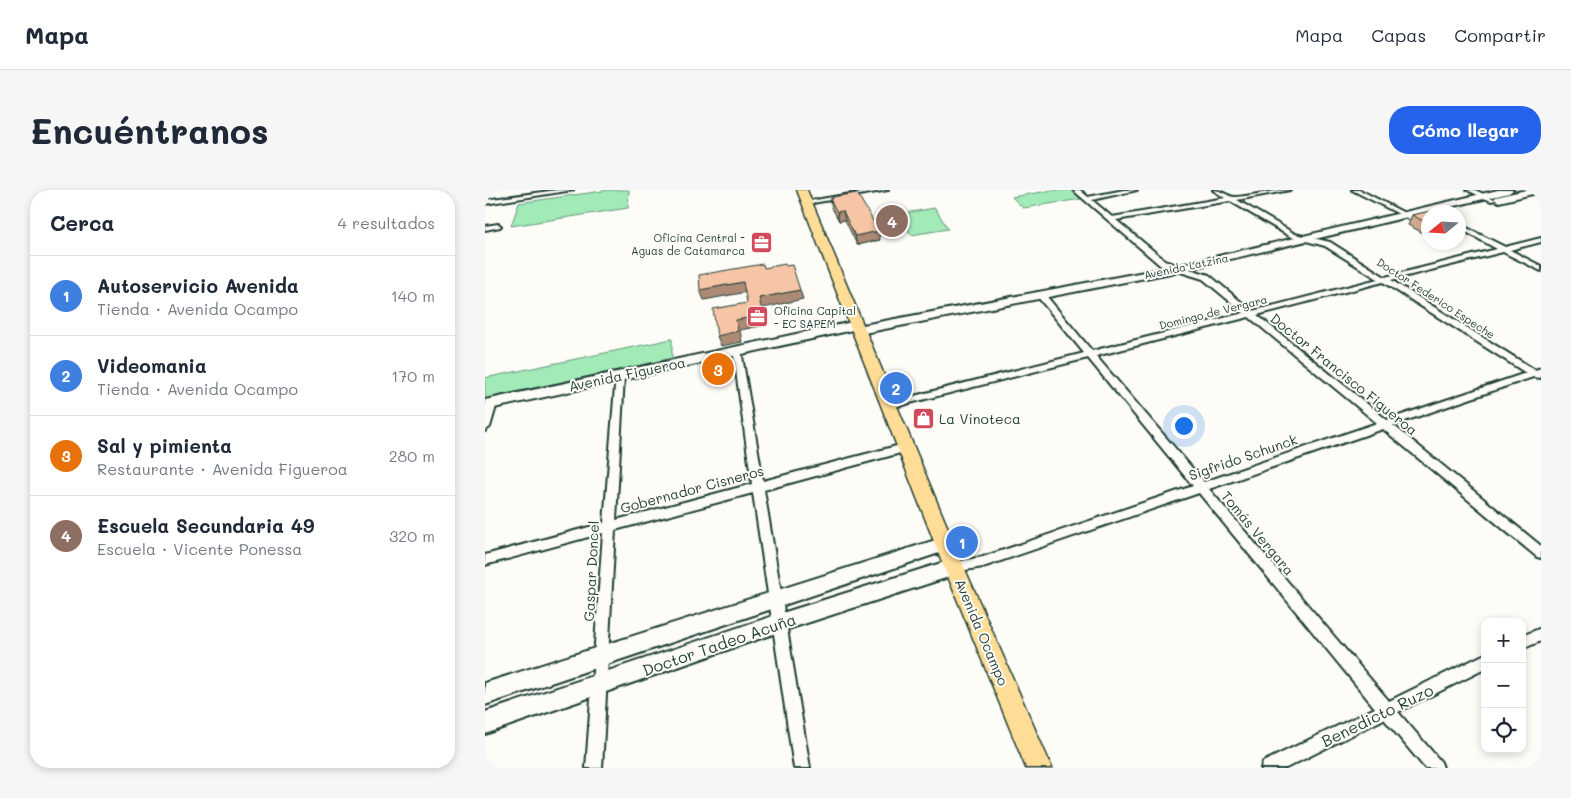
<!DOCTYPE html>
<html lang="es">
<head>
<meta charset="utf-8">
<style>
  body { margin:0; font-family:Mali,sans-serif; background:#f6f6f7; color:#1f2937 }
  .controls { position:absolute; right:15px; bottom:15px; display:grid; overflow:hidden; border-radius:10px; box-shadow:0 2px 8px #0003 }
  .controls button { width:45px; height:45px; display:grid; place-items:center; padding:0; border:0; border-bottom:1px solid #e0e1e3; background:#fff; color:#1f2937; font:25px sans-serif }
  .compass { position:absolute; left:936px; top:15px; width:45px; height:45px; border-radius:50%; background:#fff; box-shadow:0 2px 8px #0003; rotate:252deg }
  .you { position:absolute; left:698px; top:235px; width:18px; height:18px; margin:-12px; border:4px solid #fff; border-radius:50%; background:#1a73e8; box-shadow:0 0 0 8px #1a73e833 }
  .badge { display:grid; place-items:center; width:32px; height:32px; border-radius:50%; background:#2563eb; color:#fff; font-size:16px; font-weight:700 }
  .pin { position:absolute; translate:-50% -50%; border:2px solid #fff; box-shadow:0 1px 5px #0006 }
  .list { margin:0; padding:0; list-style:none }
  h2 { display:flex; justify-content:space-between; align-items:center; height:65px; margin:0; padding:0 20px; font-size:21px }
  h2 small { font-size:16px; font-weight:400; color:#747a83 }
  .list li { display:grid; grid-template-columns:32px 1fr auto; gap:15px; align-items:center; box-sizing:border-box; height:80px; padding:0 20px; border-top:1px solid #e0e1e3 }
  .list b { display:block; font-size:19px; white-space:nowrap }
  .list p { margin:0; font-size:16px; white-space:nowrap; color:#747a83 }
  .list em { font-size:16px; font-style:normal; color:#747a83 }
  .icon { flex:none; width:28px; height:28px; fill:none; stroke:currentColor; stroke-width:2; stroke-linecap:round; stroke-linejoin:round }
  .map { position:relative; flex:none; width:1056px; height:578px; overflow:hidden; border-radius:20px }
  header { display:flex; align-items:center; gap:30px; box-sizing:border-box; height:70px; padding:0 25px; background:#fff; border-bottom:1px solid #e0e1e3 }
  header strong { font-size:24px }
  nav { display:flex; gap:28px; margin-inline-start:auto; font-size:18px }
  .intro { display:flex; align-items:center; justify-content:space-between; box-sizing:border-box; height:120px; padding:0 30px }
  h1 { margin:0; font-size:35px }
  .button { padding:12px 22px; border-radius:20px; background:#2563eb; color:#fff; font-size:18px; font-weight:700 }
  main { display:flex; gap:30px; padding:0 30px }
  aside { flex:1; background:#fff; border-radius:20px; box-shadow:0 2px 8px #0003 }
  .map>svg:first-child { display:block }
  .green { fill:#a2ebb9; stroke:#609476 }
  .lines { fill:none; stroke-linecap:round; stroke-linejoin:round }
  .street-casing { stroke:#1f3d34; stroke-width:4 }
  .secondary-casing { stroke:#1f3d34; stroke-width:4 }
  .primary-casing { stroke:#1f3d34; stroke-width:3 }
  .street { fill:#fdfcf7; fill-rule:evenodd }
  .secondary { fill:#fdfcf7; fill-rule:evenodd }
  .primary { fill:#ffdd96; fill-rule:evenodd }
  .wall { fill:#d4a98f; stroke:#1f3d34 }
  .shaded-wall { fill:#ac8a74; stroke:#1f3d34 }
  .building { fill:#f6c5a6; stroke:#1f3d34 }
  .labels { text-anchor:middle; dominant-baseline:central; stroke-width:4; stroke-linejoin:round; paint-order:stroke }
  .far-poi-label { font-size:11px; fill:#1f3d34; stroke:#fdfcf7; text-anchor:end }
  .far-street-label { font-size:11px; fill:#1f3d34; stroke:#fdfcf7 }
  .street-label { font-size:14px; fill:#1f3d34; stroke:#fdfcf7 }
  .poi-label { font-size:14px; fill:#1f3d34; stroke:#fdfcf7; text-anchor:start }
  .near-street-label { font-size:16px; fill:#1f3d34; stroke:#fdfcf7 }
</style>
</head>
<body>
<header>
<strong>Mapa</strong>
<nav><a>Mapa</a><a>Capas</a><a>Compartir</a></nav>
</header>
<div class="intro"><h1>Encuéntranos</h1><a class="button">Cómo llegar</a></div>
<main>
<aside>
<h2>Cerca<small>4 resultados</small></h2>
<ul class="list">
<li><span class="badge" style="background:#3f7fe0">1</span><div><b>Autoservicio Avenida</b><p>Tienda · Avenida Ocampo</p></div><em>140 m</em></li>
<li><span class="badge" style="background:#3f7fe0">2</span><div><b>Videomania</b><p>Tienda · Avenida Ocampo</p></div><em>170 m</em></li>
<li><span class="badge" style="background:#e8710a">3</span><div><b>Sal y pimienta</b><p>Restaurante · Avenida Figueroa</p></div><em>280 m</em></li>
<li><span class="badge" style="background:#8d6e63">4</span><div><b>Escuela Secundaria 49</b><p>Escuela · Vicente Ponessa</p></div><em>320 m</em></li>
</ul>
</aside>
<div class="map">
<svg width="1056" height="578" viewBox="0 0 1056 578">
  <rect width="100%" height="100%" fill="#fdfcf7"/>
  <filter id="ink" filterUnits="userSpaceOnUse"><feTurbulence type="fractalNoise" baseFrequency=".02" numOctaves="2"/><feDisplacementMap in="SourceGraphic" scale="10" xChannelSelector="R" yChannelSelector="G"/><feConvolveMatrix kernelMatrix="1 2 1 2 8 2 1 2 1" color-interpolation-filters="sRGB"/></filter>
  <g filter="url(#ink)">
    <path class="green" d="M124 0H144L143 18 26 36 34 13Z
      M568 0H586L596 9 538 18 527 7Z
      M450 18 463 39 426 45 414 24Z
      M187 149V168L0 209V188Z"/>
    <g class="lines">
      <defs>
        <path id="street" d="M72 0H88L0 14V10Z
          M388 0H403L322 14 319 12Z
          M588 0H595L603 7 639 0H652L607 10 627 27 740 8 728 0C737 0 743 7 750 7 768 6 786 0 805 0L752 10 810 44 845 52 900 87 1012 59 974 38V34L1020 57 1056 48V52L1025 60 1056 76V81L1018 62 906 90 1050 180 1056 178V188L1048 187 908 235 1056 356V368L1052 367 898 239 724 299 904 511 1000 464V479L913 522 956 572 958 578H940L899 529 801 578H776L778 572 890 518 714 303 498 377 469 382 464 381 463 377 464 373 469 372 498 367 708 296 603 168 405 218 400 215 405 212 599 163 552 106V102H558L607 161 759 123 718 89 676 76ZM745 11 806 47 840 56 893 89 767 121 724 85 682 72 631 30ZM898 92 1041 183 902 230 772 125ZM764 127 892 233 719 292 611 166Z
          M867 0H875L931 29 926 30Z
          M982 0H990L1011 10 1006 11Z
          M13 34 16 36 15 37 0 40V36Z
          M252 157 256 160 278 291 423 253 428 257 423 261 279 300 325 578H309L268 303 130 340 117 578H101L118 343 0 375V365L119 333 131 184 134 183 139 186 131 330 267 294 248 160Z
          M7 210 12 213 5 237 0 241V220L3 211Z
          M1056 438V451L1037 459V446Z"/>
        <path id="secondary" d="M1013 0H1028L1024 3 691 82 374 144 370 143 368 140 0 220V210L372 131 376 132 378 135 691 76Z
          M1041 0H1056V2L1014 12 1009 9 1011 7Z
          M460 347 466 349 469 354 466 359 0 515V493Z
          M469 369 476 371 478 377 476 383 294 442 0 544V522L294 424Z"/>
        <path id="primary" d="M312 0H322L479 377 567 578H541L459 377Z"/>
      </defs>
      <use href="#street" class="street-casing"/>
      <use href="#secondary" class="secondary-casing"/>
      <use href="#primary" class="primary-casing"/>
      <use href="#street" class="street"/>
      <use href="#secondary" class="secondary"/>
      <use href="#primary" class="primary"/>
    </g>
    <path class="wall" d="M345 9 395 50 372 55 360 30 354 31 347 18Z
      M944 22V44L942 45 923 35 927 25Z"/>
    <path class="shaded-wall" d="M358 21 360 30 354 31 352 22Z
      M394 41 395 50 372 55 370 46Z
      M258 92 262 102 219 110 215 100Z
      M315 100 318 109 278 118 281 135 255 140 257 152 236 156 232 146 251 130 274 108Z"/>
    <path class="building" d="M372 3 394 41 370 46 358 21 352 22 345 9 348 8 347 7Z
      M950 20 961 22H944V34L927 25Z
      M278 74 279 78 300 74 301 76 307 75 315 100 274 108 278 125 251 130 253 141 232 146 228 119 262 113 258 92 215 100 214 85Z"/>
  </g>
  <defs>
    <symbol id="office-square" viewBox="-11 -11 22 22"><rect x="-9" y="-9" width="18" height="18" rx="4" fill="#d1495b" stroke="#fdfcf7"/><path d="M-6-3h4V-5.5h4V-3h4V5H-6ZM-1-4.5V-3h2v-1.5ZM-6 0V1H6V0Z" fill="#fff"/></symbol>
    <symbol id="shop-square" viewBox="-11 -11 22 22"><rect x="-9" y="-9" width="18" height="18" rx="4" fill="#d1495b" stroke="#fdfcf7"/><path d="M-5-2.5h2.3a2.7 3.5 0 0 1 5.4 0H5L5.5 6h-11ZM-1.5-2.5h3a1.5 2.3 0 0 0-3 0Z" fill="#fff"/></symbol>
  </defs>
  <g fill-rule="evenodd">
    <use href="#office-square" x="264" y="40" width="25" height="25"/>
    <use href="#office-square" x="260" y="114" width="25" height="25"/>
    <use href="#shop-square" x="426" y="216" width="25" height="25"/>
  </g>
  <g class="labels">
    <g class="far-poi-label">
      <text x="260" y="47">Oficina Central -<tspan x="260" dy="13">Aguas de Catamarca</tspan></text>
      <text x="289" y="120" text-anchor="start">Oficina Capital<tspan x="289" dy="13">- EC SAPEM</tspan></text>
    </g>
    <g class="far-street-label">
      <text transform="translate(701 76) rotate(-12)">Avenida Latzina</text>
      <text transform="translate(951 108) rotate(33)">Doctor Federico Espeche</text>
      <text transform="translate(728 122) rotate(-14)">Domingo de Vergara</text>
    </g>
    <g class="street-label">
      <text transform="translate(142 184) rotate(-12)">Avenida Figueroa</text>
      <text transform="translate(859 184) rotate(39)">Doctor Francisco Figueroa</text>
      <text transform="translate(758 267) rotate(-19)">Sigfrido Schunck</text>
      <text transform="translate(207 299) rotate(-15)">Gobernador Cisneros</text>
      <text transform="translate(773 343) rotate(50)">Tomás Vergara</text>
      <text transform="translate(106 381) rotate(-87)">Gaspar Doncel</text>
      <text transform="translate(497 442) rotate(67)">Avenida Ocampo</text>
    </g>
    <g class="poi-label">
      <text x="454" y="228">La Vinoteca</text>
    </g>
    <g class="near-street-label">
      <text transform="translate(234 454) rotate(-19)">Doctor Tadeo Acuña</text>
      <text transform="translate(892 525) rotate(-26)">Benedicto Ruzo</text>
    </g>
  </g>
</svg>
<div class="controls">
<button>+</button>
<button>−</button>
<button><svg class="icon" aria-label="locate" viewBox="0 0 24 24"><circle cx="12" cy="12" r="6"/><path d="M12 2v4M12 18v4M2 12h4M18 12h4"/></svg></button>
</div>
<svg class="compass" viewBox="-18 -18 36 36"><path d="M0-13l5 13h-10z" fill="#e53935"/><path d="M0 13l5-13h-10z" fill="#747a83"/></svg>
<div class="you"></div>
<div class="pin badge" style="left:477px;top:352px;background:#3f7fe0">1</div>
<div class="pin badge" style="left:411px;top:198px;background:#3f7fe0">2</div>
<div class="pin badge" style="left:233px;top:179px;background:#e8710a">3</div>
<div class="pin badge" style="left:407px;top:31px;background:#8d6e63">4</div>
</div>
</main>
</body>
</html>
